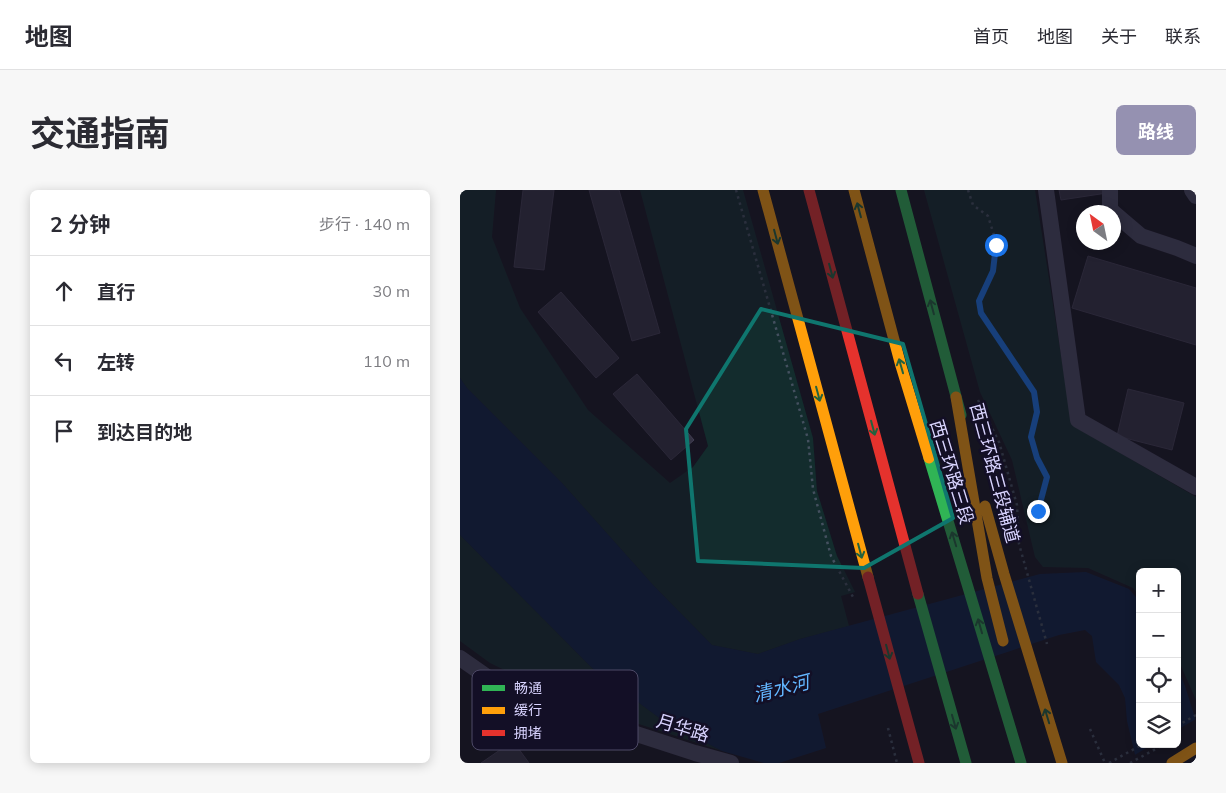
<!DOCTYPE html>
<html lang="zh">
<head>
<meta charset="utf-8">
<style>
  body { margin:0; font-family:Mulish,"Noto Sans SC",sans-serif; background:#f7f7f7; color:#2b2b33 }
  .controls { position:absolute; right:15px; bottom:15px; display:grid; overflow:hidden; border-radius:8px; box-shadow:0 2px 12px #0003 }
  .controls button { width:45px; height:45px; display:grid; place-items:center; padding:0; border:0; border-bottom:1px solid #e1e1e2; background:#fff; color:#2b2b33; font:25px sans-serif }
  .compass { position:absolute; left:616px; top:15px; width:45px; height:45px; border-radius:50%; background:#fff; box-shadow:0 2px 12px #0003; rotate:327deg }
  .stop { position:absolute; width:15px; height:15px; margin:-11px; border:4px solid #1a73e8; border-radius:50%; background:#fff }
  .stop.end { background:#1a73e8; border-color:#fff; box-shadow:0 1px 5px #0008 }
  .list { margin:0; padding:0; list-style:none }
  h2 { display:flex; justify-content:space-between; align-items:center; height:65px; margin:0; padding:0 20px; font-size:21px }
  h2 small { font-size:16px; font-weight:400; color:#7c7c81 }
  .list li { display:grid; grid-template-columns:32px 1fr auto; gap:15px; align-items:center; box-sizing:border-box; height:70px; padding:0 20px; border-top:1px solid #e1e1e2 }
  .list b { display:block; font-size:19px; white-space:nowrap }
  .list em { font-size:16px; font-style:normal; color:#7c7c81 }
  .icon { flex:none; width:28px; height:28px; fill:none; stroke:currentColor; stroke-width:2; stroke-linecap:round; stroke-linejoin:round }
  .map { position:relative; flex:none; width:736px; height:573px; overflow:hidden; border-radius:8px }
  header { display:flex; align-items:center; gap:30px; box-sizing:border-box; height:70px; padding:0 25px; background:#fff; border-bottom:1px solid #e1e1e2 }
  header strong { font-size:24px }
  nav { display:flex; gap:28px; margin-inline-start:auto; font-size:18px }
  .intro { display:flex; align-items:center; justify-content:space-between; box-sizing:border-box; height:120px; padding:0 30px }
  h1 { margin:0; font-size:35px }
  .button { padding:12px 22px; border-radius:8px; background:#9591b1; color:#fff; font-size:18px; font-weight:700 }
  main { display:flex; gap:30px; padding:0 30px }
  aside { flex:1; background:#fff; border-radius:8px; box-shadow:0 2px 12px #0003 }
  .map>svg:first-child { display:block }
  .green { fill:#132c2d }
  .water { fill:#0d2144 }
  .pier { fill:#161421 }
  .building { fill:#343243; stroke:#433f54 }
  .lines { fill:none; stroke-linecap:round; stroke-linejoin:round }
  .path { stroke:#44505f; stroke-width:2.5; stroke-dasharray:2.5 4; stroke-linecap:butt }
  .street { stroke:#4a4962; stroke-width:16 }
  .fast { stroke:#30b455; stroke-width:11 }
  .slow { stroke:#ff9f0a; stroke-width:11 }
  .jam { stroke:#e5322d; stroke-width:11 }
  .oneway { stroke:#22623e }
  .route { stroke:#1a73e8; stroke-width:6 }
  .marked { fill:none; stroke:#0f766e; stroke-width:4; stroke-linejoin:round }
  .labels { text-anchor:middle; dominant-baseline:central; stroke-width:5; stroke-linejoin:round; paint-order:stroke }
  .street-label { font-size:18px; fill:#d9d4ff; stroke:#130f26 }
  .water-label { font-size:19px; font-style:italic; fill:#62b6ff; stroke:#130f26 }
  .key { fill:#130f26; stroke:#4e4a67; stroke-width:1 }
  .key-label { font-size:14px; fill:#d9d4ff }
</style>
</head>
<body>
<header>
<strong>地图</strong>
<nav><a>首页</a><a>地图</a><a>关于</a><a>联系</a></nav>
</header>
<div class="intro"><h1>交通指南</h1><a class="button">路线</a></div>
<main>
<aside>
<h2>2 分钟<small>步行 · 140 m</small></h2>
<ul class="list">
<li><svg class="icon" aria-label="ahead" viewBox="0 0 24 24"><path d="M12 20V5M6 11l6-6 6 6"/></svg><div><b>直行</b></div><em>30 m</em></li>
<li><svg class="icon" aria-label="left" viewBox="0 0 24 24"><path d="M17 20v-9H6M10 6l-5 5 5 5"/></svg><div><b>左转</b></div><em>110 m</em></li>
<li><svg class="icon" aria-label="arrive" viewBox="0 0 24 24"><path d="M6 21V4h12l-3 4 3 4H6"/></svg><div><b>到达目的地</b></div></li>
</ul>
</aside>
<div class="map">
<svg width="736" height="573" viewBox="0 0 736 573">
  <rect width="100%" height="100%" fill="#161421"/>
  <path class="green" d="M0 0H36L32 47 60 118 128 220 210 293 233 277 248 256 180 0H283L353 248 357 301 377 366 395 402 381 406 389 436 340 449 298 464 252 455 194 396 102 293 7 198 0 188Z
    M464 0H575L612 235 736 307V510L717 467V382H680V407L673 398 628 378 583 377 575 367 552 270 520 202Z
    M0 345 132 478 202 530 262 561 111 512 30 473 0 451Z"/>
  <path class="water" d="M0 188 7 198 102 293 194 396 252 455 298 464 340 449 580 384 626 382 669 399 680 412V554H717V477L725 496 736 531V573H677L667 531 665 508 659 495 636 472 632 446 625 440 599 445 358 524 366 558 319 573H304L262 561 202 530 132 478 0 345Z"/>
  <path class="pier" d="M736 529V573H675L673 566 693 554H717V540Z"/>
  <path class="building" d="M63 0H94L84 80 54 77Z
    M129 0H159L200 143 172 151Z
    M599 0H647V3L601 10Z
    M628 66 736 98V155L612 118Z
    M101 102 159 168 136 188 78 122Z
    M177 184 234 250 211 270 153 204Z
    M668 199 724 213 712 260 657 246Z
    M53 551 69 573H21Z"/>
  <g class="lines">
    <path class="path" d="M276 0 348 249 353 299 371 366 393 407
      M508 0 513 15 528 26 537 55 533 81 519 111 521 123 574 202 577 222 571 247 577 268 587 287 578 321
      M518 210 539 252 557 315 559 354 587 454
      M717 536 736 525
      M428 538 437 573
      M630 539 645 573
      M649 573 683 554
      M670 573 703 555"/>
    <path class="street" d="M586 0 618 230 736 297
      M650 0V20L653 22
      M732 0 736 6
      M654 23 681 46 717 58 736 66
      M0 468 30 489 81 513 235 563 271 573"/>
    <path class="fast" d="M441 0 501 225
      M469 268 561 573
      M458 404 506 573"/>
    <path class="slow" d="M303 0 408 387
      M394 0 441 176 469 268
      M496 207 527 388 543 451
      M525 316 544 384 602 573
      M712 573 736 558"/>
    <path class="jam" d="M349 0 458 404
      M408 387 459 573"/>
  </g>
  <defs><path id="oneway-shaft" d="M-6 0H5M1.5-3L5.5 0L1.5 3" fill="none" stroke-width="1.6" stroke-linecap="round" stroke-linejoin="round" transform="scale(1.25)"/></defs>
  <g class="oneway">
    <use href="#oneway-shaft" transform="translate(399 20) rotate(-105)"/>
    <use href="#oneway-shaft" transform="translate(316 47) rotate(75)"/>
    <use href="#oneway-shaft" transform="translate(371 81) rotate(75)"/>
    <use href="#oneway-shaft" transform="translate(472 117) rotate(-105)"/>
    <use href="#oneway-shaft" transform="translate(441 176) rotate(-106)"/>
    <use href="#oneway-shaft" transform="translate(358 204) rotate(75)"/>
    <use href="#oneway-shaft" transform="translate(413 238) rotate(75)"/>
    <use href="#oneway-shaft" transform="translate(494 349) rotate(-107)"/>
    <use href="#oneway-shaft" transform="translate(400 361) rotate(75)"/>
    <use href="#oneway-shaft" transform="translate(520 436) rotate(-106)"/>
    <use href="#oneway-shaft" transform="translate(428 462) rotate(75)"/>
    <use href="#oneway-shaft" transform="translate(587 526) rotate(-107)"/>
    <use href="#oneway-shaft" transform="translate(494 532) rotate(74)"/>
  </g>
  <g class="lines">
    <path class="route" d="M536 55 533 81 519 111 521 123 574 202 577 222 571 247 577 268 587 287 578 321"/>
  </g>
  <path d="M0 0H736V573H0ZM301 119 443 154 493 328 404 378 238 371 226 239Z" fill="#161421" fill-opacity=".55" fill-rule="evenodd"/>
  <path class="marked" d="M301 119 443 154 493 328 404 378 238 371 226 239Z"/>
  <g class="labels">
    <g class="street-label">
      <text transform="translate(492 282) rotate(73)">西三环路三段</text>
      <text transform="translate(535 283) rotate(75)">西三环路三段辅道</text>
      <text transform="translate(223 538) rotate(17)">月华路</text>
    </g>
    <g class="water-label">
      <text transform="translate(321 498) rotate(-14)">清水河</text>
    </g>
  </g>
  <rect x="12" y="480" width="166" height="80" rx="8" class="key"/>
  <rect x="22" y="495" width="23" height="6" fill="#30b455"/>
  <rect x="22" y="517" width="23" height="7" fill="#ff9f0a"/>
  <rect x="22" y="540" width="23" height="6" fill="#e5322d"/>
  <g class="key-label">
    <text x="54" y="503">畅通</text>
    <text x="54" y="525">缓行</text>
    <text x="54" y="548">拥堵</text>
  </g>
</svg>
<div class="controls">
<button>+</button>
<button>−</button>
<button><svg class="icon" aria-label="locate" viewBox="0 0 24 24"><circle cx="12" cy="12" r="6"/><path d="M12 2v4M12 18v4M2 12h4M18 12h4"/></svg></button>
<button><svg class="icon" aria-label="layers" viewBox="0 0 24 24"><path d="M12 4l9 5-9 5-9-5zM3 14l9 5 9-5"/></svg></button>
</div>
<svg class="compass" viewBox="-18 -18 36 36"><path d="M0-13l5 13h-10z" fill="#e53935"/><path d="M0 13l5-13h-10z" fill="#7c7c81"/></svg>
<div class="stop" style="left:536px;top:55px"></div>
<div class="stop end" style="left:578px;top:321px"></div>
</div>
</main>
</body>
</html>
